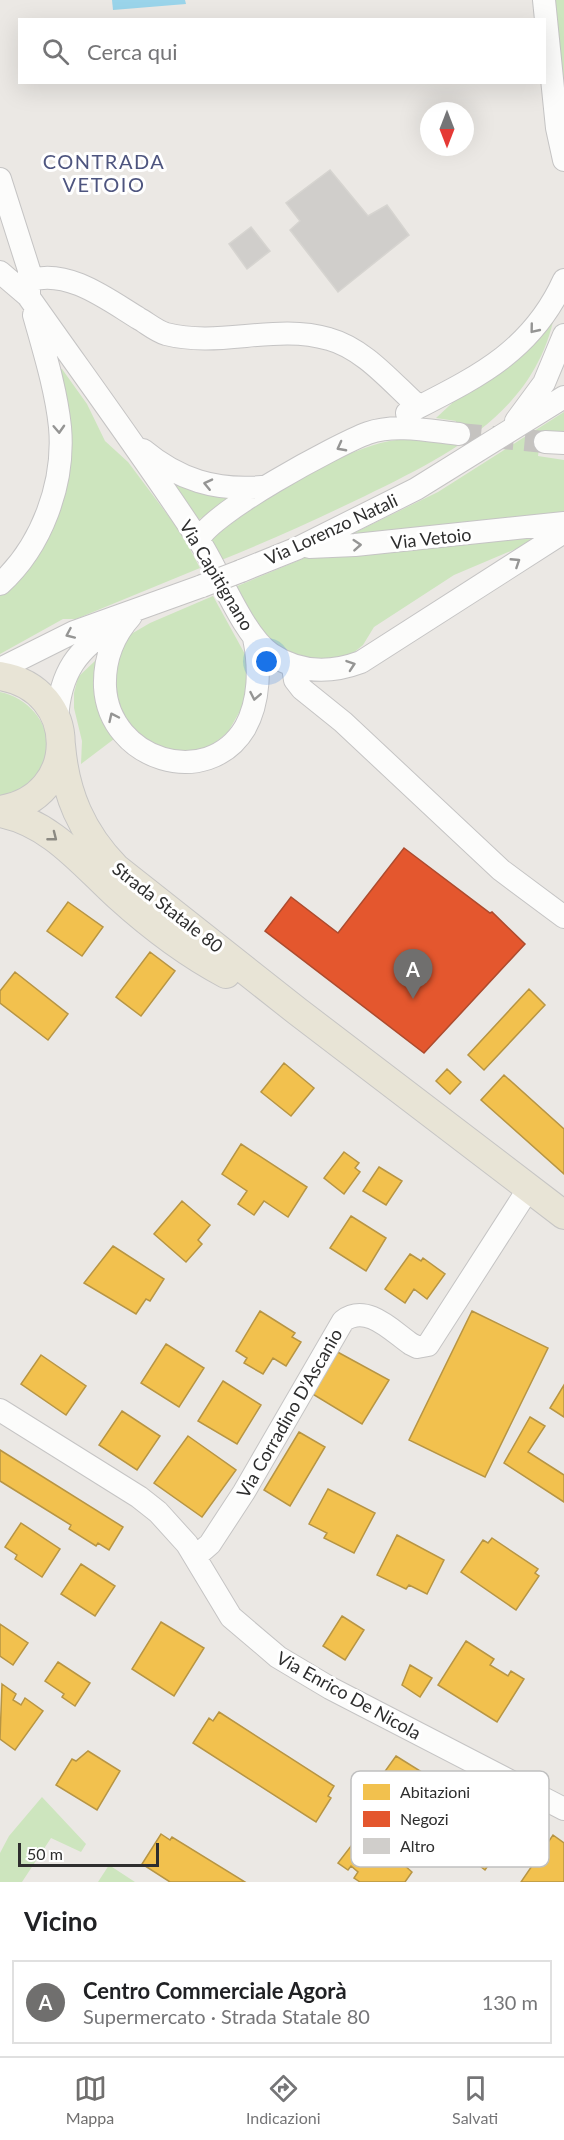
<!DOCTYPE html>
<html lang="it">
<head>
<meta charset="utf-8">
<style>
  body { margin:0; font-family:Lato,sans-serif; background:#f6f6f6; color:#202124 }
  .compass { position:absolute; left:420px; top:102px; width:54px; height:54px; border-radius:50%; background:#fff; box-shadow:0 6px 24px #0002; rotate:180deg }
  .scale { position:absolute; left:18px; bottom:15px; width:141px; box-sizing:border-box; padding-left:6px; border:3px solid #2e2e2e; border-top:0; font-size:16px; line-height:21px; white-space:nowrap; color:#2e2e2e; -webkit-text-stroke:4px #fff; paint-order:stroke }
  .you { position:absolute; left:267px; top:662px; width:21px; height:21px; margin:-15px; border:4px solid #fff; border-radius:50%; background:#1a73e8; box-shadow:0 0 0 9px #1a73e833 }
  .badge { display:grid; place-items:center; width:39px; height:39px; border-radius:50%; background:#706f6e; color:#fff; font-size:20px; font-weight:700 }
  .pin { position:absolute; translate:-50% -50px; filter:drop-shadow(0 2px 3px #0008) }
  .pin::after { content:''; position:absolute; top:32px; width:21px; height:18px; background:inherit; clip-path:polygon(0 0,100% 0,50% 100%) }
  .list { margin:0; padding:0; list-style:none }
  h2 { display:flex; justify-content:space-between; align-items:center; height:78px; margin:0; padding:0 24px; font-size:26px }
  h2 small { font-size:20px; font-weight:400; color:#757577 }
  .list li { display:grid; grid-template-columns:39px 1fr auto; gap:18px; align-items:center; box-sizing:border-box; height:84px; margin:0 12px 12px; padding:0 12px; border:2px solid #e0e0e0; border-radius:0px }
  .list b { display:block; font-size:22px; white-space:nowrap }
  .list p { margin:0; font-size:20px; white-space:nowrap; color:#757577 }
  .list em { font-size:20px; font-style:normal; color:#757577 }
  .icon { flex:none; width:33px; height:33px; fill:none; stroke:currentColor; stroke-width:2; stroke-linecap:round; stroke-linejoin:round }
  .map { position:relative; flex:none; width:564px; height:1882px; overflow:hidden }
  .search { position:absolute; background:#fff; box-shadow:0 6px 24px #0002; left:18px; right:18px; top:18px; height:66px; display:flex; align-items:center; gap:15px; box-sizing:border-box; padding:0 21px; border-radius:0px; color:#757577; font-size:22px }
  .sheet { height:174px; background:#fff }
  nav { display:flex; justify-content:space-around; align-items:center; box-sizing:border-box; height:84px; border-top:2px solid #e0e0e0; background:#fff; font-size:16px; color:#757577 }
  nav a { display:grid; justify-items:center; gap:3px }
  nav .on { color:#706f6e }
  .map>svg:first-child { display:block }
  .green { fill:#cde5be }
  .water { fill:#9ad4ea }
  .homes { fill:#f2c14e; stroke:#b79544; stroke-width:1.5 }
  .shops { fill:#e4572e; stroke:#ad4b2e; stroke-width:1.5 }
  .building { fill:#d0cecb; stroke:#d6d4d0; stroke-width:1.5 }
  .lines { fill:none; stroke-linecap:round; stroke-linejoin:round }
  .minor-tunnel { stroke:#c5c3c0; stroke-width:22; stroke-dasharray:22 11; stroke-linecap:butt }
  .minor-casing { stroke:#c5c4c4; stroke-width:24 }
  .major-casing { stroke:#c6c5c4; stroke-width:30 }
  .minor { stroke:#fcfcfb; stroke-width:22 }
  .major { stroke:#e8e4d6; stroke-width:28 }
  .minor-bridge-casing { stroke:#c5c4c4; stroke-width:24; stroke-linecap:butt }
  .minor-bridge { stroke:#fcfcfb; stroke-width:22 }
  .oneway { stroke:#959594 }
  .oneway2 { stroke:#8b8982 }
  .labels { text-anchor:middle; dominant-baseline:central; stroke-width:6; stroke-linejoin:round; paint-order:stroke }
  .street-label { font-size:18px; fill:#2e2e2e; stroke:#fff }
  .neighbourhood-label { font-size:20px; letter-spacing:1.5px; fill:#4e557f; stroke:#fff }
  .key { fill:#fff; stroke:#c0c0c0; stroke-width:1.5 }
  .key-label { font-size:16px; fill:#2e2e2e }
</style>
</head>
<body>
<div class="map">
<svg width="564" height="1882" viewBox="0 0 564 1882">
  <rect width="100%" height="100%" fill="#ebe8e4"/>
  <path class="green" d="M551 0H564V121Z
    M556 307C539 411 451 454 365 496 317 519 269 541 219 561L211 540C252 505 342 447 396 440 414 437 433 441 451 443L456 421 436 418Z
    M57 368 62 369 87 404 105 441 128 462 182 534 200 568 76 619H63L0 654V595L25 572 44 540Z
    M564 412V436L541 433 538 456 564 460V515L350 535 438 492Z
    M160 474 231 497 197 521Z
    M547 533 532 542 454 575 374 627 363 645 352 654 319 662 294 658 263 636 235 587 307 557Z
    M213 596 246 656 248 664 244 704 228 732 212 745 187 755 162 753 121 720 110 681 126 637 150 623Z
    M96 660C90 690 97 714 114 739L81 764 82 741 74 708V693L78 677Z
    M0 692C43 701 66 752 30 784 23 790 9 793 0 797Z
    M42 1797 86 1844 81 1852 51 1838 22 1882H0V1853L9 1836Z
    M109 1865 135 1882H98Z"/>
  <path class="water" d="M112 0H185L186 4 113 10Z"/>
  <path class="homes" d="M68 902 103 927 82 956 47 931Z
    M150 952 175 971 141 1016 116 997Z
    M15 972 68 1014 48 1040 0 1003V991Z
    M529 989 545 1005 484 1070 468 1055Z
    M284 1063 314 1088 291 1116 261 1092Z
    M447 1069 461 1082 450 1094 436 1081Z
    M504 1075 564 1129V1174L481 1100Z
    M241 1144 307 1187 288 1217 264 1201 254 1215 238 1204 247 1191 222 1174Z
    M344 1152 359 1163 355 1168 360 1172 344 1194 324 1178Z
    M379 1167 402 1181 386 1205 363 1191Z
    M182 1201 210 1225 198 1240 202 1244 186 1262 154 1234Z
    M351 1216 386 1238 366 1271 330 1248Z
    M113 1246 164 1279 150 1301 146 1299 136 1314 84 1283Z
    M410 1254 421 1261 423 1258 445 1274 427 1299 414 1289 405 1303 385 1289Z
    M260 1311 295 1333 292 1337 301 1342 286 1366 273 1358 263 1374 244 1363 247 1358 236 1351Z
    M472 1311 548 1348 485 1477 409 1440Z
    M166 1344 204 1368 179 1407 141 1383Z
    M332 1349 389 1380 362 1424 306 1390Z
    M41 1355 86 1386 66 1415 21 1384Z
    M223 1381 261 1405 237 1444 198 1421Z
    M564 1385V1417L550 1408Z
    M122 1411 160 1436 137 1470 99 1445Z
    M530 1417 545 1426 528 1452 564 1475V1502L504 1463Z
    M299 1432 325 1447 290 1506 264 1490Z
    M188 1436 236 1470 202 1517 154 1483Z
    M0 1450 123 1527 109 1550 98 1543 96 1546 69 1529 71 1525 0 1481Z
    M328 1489 375 1513 354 1553 324 1538 327 1533 309 1524Z
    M21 1523 60 1549 42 1577 15 1559 17 1555 5 1547Z
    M397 1535 444 1560 427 1594 409 1585 406 1589 377 1575Z
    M492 1538 538 1569 535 1573 539 1576 516 1610 461 1572 483 1540 488 1543Z
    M81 1564 115 1586 95 1616 61 1594Z
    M342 1616 364 1630 345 1660 323 1646Z
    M161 1622 204 1648 174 1696 132 1669Z
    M0 1624 28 1643 13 1665 0 1656Z
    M466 1641 494 1659 490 1665 508 1676 511 1671 524 1679 497 1722 438 1685Z
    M58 1662 90 1683 75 1706 62 1697 64 1694 45 1681Z
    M410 1665 432 1678 420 1697 402 1685Z
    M2 1684 16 1694 13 1700 21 1705 25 1698 43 1711 15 1750 0 1739Z
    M219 1712 334 1786 328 1796 331 1798 316 1822 193 1743 209 1718 213 1721Z
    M88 1751 120 1771 97 1810 56 1785 72 1759 76 1761Z
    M396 1756 441 1784 407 1830 393 1820 401 1809 388 1800 379 1813 363 1802Z
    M474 1795 518 1823 485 1870 471 1859 478 1848 466 1840 457 1852 441 1841Z
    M361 1833 371 1841 369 1844 375 1849 379 1843 412 1872 405 1882H360L354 1878 358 1872 351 1866 348 1870 338 1863Z
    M161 1834 170 1840 172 1837 245 1882H170L142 1864Z
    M553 1835 564 1843V1882H521Z"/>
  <path class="shops" d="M404 848 490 913 492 912 525 944 424 1053 265 931 291 897 338 933Z"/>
  <path class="building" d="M330 170 368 216 387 205 409 235 338 292 290 230 300 221 286 203Z
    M251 227 270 251 247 269 229 244Z"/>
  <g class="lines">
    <path class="minor-tunnel" d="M459 434 545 442"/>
    <defs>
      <path id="minor" d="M544 0 557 128 564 160
        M0 179 29 270V295
        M0 272 28 296C85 377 144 457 198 539 219 570 242 634 271 654 299 673 329 674 361 662L564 532
        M31 280C68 269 107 299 138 318 147 323 156 331 166 334 220 348 276 323 329 339 365 349 392 383 419 407
        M407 413C475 378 531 353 564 280
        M516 421 544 383 564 335
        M545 442 564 443
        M143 450C179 480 216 491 262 487
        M199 540C208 514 338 444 368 433 395 423 431 431 459 434
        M309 547 355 545 564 523
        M241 571 298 548 416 489 564 397
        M0 584C42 546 65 483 60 427 56 389 44 351 34 315
        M131 616C112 637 104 660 105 687 109 760 207 791 245 728 260 701 260 667 254 638
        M293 667 295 680 302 689 343 722 501 870 564 917
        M0 669 74 632 202 586
        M57 719C60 672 77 649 117 624
        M0 1410 139 1497 158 1512 187 1544 231 1617 278 1657 330 1688 564 1809
        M195 1557 210 1544 244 1492 343 1321C367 1303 392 1331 411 1344L417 1347 428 1345 529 1188"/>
      <path id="major" d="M0 676C81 689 81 798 0 810
        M61 745C65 794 82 833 116 868L297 1011 564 1215
        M0 813C51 823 82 863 118 896 150 925 188 954 226 974"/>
    </defs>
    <use href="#minor" class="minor-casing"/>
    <use href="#major" class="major-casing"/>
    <use href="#minor" class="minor"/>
    <use href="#major" class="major"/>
    <defs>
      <path id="minor-bridge" d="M202 586 241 571"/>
    </defs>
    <use href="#minor-bridge" class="minor-bridge-casing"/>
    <use href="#minor-bridge" class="minor-bridge"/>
  </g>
  <defs><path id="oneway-chevron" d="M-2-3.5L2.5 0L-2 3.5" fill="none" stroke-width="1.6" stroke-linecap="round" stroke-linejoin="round" transform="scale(1.5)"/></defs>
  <g class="oneway">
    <use href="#oneway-chevron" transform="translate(534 329) rotate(129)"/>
    <use href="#oneway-chevron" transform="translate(59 429) rotate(87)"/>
    <use href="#oneway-chevron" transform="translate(341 447) rotate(152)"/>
    <use href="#oneway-chevron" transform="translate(208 484) rotate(-167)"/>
    <use href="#oneway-chevron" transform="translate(357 545) rotate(-4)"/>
    <use href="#oneway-chevron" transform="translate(516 562) rotate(-33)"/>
    <use href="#oneway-chevron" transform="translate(70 634) rotate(156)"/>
    <use href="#oneway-chevron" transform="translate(351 665) rotate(-19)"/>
    <use href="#oneway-chevron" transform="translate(255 696) rotate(101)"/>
    <use href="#oneway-chevron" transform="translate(113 717) rotate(-115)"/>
  </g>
  <use class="oneway2" href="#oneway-chevron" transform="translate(53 837) rotate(38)"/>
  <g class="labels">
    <g class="street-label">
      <text transform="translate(331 529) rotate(-25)">Via Lorenzo Natali</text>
      <text transform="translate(431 538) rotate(-6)">Via Vetoio</text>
      <text transform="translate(217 575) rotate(59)">Via Capitignano</text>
      <text transform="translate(168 907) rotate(38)">Strada Statale 80</text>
      <text transform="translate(289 1413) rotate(-60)">Via Corradino D'Ascanio</text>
      <text transform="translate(349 1695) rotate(29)">Via Enrico De Nicola</text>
    </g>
    <g class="neighbourhood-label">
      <text x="104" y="161">CONTRADA<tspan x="104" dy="23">VETOIO</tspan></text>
    </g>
  </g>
  <rect x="351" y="1771" width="198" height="96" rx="9" class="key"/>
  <rect x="363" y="1784" width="27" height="16" fill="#f2c14e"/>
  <rect x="363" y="1811" width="27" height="16" fill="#e4572e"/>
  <rect x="363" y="1838" width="27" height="16" fill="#d0cecb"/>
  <g class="key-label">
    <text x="400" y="1798">Abitazioni</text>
    <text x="400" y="1825">Negozi</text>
    <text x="400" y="1852">Altro</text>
  </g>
</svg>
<svg class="compass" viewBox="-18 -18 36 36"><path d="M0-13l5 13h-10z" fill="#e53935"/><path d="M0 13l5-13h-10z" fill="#757577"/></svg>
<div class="scale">50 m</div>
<div class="you"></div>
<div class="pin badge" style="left:413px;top:999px">A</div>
<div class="search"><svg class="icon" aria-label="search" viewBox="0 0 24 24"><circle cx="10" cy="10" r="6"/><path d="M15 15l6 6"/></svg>Cerca qui</div>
</div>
<section class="sheet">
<h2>Vicino<small></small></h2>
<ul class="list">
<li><span class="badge">A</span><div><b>Centro Commerciale Agorà</b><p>Supermercato · Strada Statale 80</p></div><em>130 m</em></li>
</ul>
</section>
<nav>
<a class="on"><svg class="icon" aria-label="map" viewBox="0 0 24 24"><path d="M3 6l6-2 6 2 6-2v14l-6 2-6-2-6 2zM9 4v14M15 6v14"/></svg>Mappa</a>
<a><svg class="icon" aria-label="directions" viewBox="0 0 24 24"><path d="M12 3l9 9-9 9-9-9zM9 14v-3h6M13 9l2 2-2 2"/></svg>Indicazioni</a>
<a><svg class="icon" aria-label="saved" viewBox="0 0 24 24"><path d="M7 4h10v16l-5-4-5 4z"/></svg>Salvati</a>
</nav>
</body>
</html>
